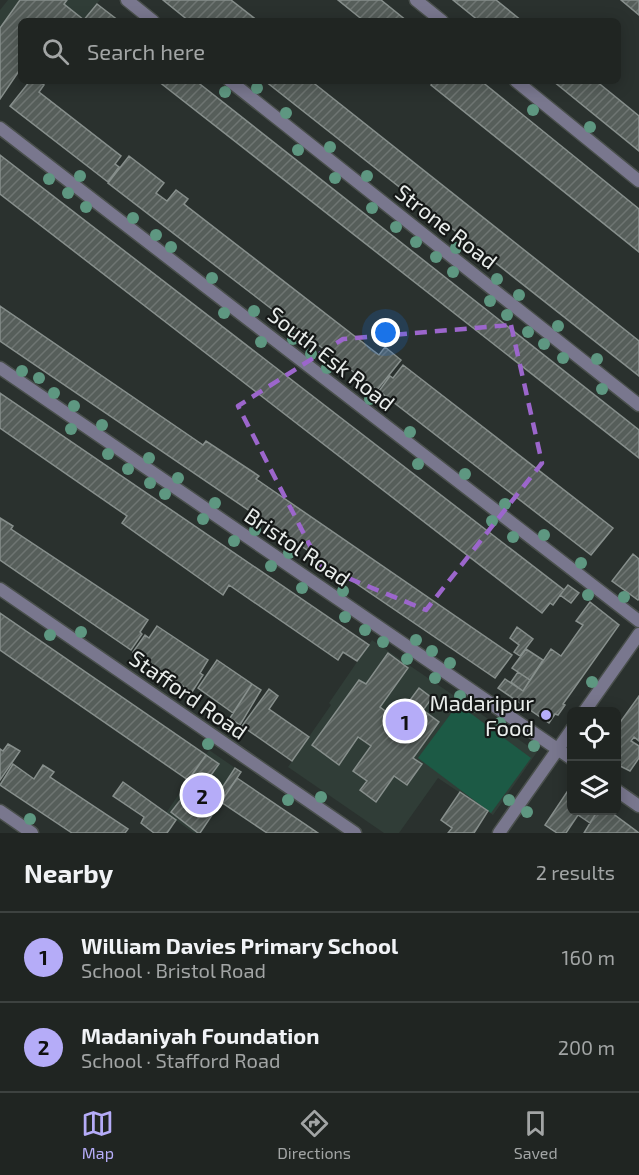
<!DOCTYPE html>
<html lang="en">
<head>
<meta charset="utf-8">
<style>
  body { margin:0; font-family:"Exo 2",sans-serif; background:#2d312f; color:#f1f3f6 }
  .controls { position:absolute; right:18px; bottom:18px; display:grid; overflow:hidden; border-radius:9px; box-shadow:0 3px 15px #0003 }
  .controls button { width:54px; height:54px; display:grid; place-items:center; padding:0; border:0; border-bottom:2px solid #3d4240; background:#202522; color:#f1f3f6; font:30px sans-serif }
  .you { position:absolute; left:386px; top:333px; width:21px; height:21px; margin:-15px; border:4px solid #fff; border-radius:50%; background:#1a73e8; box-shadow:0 0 0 9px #1a73e833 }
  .badge { display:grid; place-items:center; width:39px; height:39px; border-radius:50%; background:#b5acf8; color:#111; font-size:20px; font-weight:700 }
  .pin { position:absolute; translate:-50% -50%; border:3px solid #fff; box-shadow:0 2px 6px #0006 }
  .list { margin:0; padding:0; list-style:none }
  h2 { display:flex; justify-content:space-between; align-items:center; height:78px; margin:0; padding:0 24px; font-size:26px }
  h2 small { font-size:20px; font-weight:400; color:#a2a5a5 }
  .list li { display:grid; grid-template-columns:39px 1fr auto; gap:18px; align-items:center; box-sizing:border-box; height:90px; padding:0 24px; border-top:2px solid #3d4240 }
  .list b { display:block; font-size:22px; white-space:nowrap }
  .list p { margin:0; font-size:20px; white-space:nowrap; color:#a2a5a5 }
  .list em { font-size:20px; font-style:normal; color:#a2a5a5 }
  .icon { flex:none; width:33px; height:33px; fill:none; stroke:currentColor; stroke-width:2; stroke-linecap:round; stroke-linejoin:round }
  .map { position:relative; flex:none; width:639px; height:833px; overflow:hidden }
  .search { position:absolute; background:#202522; box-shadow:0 3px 15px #0003; left:18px; right:18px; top:18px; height:66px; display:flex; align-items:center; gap:15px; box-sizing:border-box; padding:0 21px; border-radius:9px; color:#a2a5a5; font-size:22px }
  .sheet { height:258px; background:#202522 }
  nav { display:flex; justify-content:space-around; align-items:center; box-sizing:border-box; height:84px; border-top:2px solid #3d4240; background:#202522; font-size:16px; color:#a2a5a5 }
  nav a { display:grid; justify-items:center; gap:3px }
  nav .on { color:#b5acf8 }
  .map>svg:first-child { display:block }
  .built { fill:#303d37 }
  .green { fill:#1c5a45 }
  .building { fill:url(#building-hatch); stroke:#878f8c; stroke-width:1.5 }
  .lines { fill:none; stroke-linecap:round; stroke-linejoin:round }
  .street-casing { stroke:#494f4c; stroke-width:15 }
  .street { stroke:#79778e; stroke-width:12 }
  .tree { fill:#5e9781 }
  .marked { fill:none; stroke:#9c66cc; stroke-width:4.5; stroke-dasharray:12 8; stroke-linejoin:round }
  .poi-dot { fill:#b5acf8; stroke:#151817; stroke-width:2 }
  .labels { text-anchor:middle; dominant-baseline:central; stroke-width:4.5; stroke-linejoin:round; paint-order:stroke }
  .street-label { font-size:22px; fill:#e9edeb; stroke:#151817 }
  .poi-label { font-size:22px; fill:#e9edeb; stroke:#151817; text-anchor:end }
</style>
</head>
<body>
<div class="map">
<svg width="639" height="833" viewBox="0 0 639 833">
  <defs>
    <pattern id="building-hatch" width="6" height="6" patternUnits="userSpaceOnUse" patternTransform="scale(1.5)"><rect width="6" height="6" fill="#565e5a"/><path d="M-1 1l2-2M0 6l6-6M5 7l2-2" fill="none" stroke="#6e7572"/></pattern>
  </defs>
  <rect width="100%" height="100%" fill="#2a312e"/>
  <path class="built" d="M8 0H100L83 21H21V68L0 99V10Z
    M372 640 537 752 493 815 438 778 399 833H384L288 767 331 705 329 703Z
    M209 750 241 772 200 833H194L166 813Z"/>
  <path class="green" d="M458 704 531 758 491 813 418 758Z"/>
  <path class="building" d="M20 0H67L64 4 84 20 83 21H21V68L0 99V28Z
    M163 0H231L258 21H189Z
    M338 0H381L407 21H364Z
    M453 0H496L522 21H479Z
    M621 0H639V15Z
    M97 4 119 21H83Z
    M30 81H39L44 85 39 92 121 156 115 164 119 167 108 182 10 106Z
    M158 81H196L639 430V458Z
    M265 81H311L639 341V376Z
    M433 81H481L639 209V252L431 85Z
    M553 81H596L639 116V151Z
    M0 155 564 590 553 605 550 603 542 613 0 194Z
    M129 156 164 183 156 193 167 201 176 190 188 199 184 204 379 355 385 347 401 360 377 390 108 183Z
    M0 306 203 445 206 441 259 476 256 479 512 655 495 678 0 341Z
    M403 365 613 528 591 555 379 391 390 376 393 378Z
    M0 393 369 645 357 661 343 652 338 660 229 585 223 595 122 523 127 516 0 428Z
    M0 518 13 526 11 529 148 620 140 632 142 634 131 650 0 560Z
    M633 554 639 559V599L638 600 612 581Z
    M568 585 579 593 571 603 560 595Z
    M590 602 619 625 563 704 565 705 558 715 555 714 549 723 498 688 505 679 523 691 551 649 561 656 583 625 576 621Z
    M0 613 206 755 188 780 0 650Z
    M157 626 208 660 200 673 203 675 192 692 133 652 145 635 149 638Z
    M517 627 533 639 520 656 514 652 519 645 510 638Z
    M526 649 543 660 530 680 512 668Z
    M388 653 408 668 380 707 396 719 419 688 432 698 423 710 439 722 413 758 422 764 407 785 394 776 376 802 360 790 367 781 353 771 371 746 358 737 339 765 312 745 359 680 366 684Z
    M217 660 252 684 233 713 198 688Z
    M518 672 530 680 523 691 511 682Z
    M252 684 261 690 240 725 230 718Z
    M269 689 278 696 269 709 309 737 292 761 242 726Z
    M639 696V741L634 737 631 741 639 746V758L630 771 616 764V728Z
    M8 744 20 751 0 780V749L3 751Z
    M206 755 219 764 206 782 203 779 192 794 183 788Z
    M13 764 34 779 43 765 54 772 50 777 128 829 125 833H72L0 785Z
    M235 768 241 772 200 833H198L171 812 182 798 191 804 195 798 199 799 210 784 220 791Z
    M237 778 318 833H267L221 802Z
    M123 782 176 820 167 833H154L141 823 144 817 113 796Z
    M571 786 572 810H598L590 823 578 815 566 833H557L545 825Z
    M460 792 488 811 474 833H448L452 828 441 820Z
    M598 810H608L639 833H584Z"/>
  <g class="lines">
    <defs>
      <path id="street" d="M127 0 153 21
        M416 0 442 21
        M230 81 639 405
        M516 81 639 181
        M0 128 639 621
        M0 368 572 759
        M0 589 355 833
        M584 712 639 634
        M616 790 639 806
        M0 811 32 833
        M499 833 572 729"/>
    </defs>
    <use href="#street" class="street-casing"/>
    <use href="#street" class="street"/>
  </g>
  <g class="tree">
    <circle cx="257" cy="88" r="6"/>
    <circle cx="225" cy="92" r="6"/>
    <circle cx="533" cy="110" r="6"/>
    <circle cx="286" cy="113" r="6"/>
    <circle cx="590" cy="127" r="6"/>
    <circle cx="330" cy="147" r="6"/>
    <circle cx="298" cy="150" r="6"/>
    <circle cx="80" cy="176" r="6"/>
    <circle cx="367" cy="176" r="6"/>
    <circle cx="335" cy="178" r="6"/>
    <circle cx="49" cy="179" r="6"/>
    <circle cx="68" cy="193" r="6"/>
    <circle cx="86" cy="207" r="6"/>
    <circle cx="372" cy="208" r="6"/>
    <circle cx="133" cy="218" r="6"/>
    <circle cx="396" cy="227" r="6"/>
    <circle cx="156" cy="235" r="6"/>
    <circle cx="416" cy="242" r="6"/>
    <circle cx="171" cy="247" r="6"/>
    <circle cx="456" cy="248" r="6"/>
    <circle cx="436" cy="257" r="6"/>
    <circle cx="453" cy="272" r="6"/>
    <circle cx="212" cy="278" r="6"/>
    <circle cx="497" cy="279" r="6"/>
    <circle cx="519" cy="295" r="6"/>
    <circle cx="490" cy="301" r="6"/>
    <circle cx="254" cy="311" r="6"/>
    <circle cx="224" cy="313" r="6"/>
    <circle cx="507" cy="315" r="6"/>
    <circle cx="558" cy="326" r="6"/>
    <circle cx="528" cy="332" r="6"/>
    <circle cx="293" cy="339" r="6"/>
    <circle cx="261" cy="342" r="6"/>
    <circle cx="544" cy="344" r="6"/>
    <circle cx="311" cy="354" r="6"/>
    <circle cx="563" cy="358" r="6"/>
    <circle cx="597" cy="359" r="6"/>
    <circle cx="327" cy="368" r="6"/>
    <circle cx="22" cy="371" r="6"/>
    <circle cx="39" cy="378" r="6"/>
    <circle cx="602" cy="389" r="6"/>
    <circle cx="54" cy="393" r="6"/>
    <circle cx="370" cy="399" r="6"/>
    <circle cx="74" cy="406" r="6"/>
    <circle cx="102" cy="425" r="6"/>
    <circle cx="71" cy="429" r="6"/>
    <circle cx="410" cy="432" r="6"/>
    <circle cx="108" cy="454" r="6"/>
    <circle cx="149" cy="458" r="6"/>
    <circle cx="418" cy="464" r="6"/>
    <circle cx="128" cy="469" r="6"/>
    <circle cx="465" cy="474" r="6"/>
    <circle cx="178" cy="478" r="6"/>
    <circle cx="150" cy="483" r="6"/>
    <circle cx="165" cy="494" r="6"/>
    <circle cx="215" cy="503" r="6"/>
    <circle cx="505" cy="504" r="6"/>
    <circle cx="203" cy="519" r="6"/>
    <circle cx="492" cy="521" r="6"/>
    <circle cx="255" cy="530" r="6"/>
    <circle cx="544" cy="535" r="6"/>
    <circle cx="513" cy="537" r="6"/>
    <circle cx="234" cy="541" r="6"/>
    <circle cx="289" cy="553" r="6"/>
    <circle cx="581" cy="563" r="6"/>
    <circle cx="271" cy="566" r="6"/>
    <circle cx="302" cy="588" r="6"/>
    <circle cx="343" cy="591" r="6"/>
    <circle cx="588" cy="595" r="6"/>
    <circle cx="624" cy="597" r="6"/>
    <circle cx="345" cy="617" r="6"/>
    <circle cx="365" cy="630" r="6"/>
    <circle cx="81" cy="632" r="6"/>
    <circle cx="50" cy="635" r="6"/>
    <circle cx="416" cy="640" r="6"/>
    <circle cx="383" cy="642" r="6"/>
    <circle cx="432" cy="651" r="6"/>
    <circle cx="407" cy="659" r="6"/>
    <circle cx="450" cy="663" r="6"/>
    <circle cx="435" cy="678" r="6"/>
    <circle cx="592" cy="682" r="6"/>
    <circle cx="460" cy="696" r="6"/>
    <circle cx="477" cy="707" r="6"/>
    <circle cx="500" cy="723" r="6"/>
    <circle cx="208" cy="744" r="6"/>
    <circle cx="534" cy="746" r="6"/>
    <circle cx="321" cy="797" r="6"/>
    <circle cx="288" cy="800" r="6"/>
    <circle cx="509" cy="800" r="6"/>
    <circle cx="527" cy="812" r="6"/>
    <circle cx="30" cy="819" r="6"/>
  </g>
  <path class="marked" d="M511 325 542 463 426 610 321 567 238 406 343 339Z"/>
  <circle class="poi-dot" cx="546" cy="715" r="6"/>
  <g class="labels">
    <g class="street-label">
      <text transform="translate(447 226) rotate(38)">Strone Road</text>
      <text transform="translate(332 358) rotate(38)">South Esk Road</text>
      <text transform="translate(298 546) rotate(34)">Bristol Road</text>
      <text transform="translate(189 694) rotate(35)">Stafford Road</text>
    </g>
    <g class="poi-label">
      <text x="534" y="702">Madaripur<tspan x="534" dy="25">Food</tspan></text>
    </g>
  </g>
</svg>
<div class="controls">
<button><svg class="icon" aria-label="locate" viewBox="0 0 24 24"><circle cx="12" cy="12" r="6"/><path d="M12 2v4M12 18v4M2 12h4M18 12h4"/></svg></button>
<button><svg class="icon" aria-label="layers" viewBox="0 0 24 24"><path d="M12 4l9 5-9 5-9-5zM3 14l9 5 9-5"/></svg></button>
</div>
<div class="you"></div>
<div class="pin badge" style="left:405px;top:721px">1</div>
<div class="pin badge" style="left:202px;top:795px">2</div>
<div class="search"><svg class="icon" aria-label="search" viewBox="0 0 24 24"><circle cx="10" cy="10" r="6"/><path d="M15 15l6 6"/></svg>Search here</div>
</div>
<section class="sheet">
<h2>Nearby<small>2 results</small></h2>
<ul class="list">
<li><span class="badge">1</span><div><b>William Davies Primary School</b><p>School · Bristol Road</p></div><em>160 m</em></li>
<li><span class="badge">2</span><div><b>Madaniyah Foundation</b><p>School · Stafford Road</p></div><em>200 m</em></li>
</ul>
</section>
<nav>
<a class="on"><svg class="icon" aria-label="map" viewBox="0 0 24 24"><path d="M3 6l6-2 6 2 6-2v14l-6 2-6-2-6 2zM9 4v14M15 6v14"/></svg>Map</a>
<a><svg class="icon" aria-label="directions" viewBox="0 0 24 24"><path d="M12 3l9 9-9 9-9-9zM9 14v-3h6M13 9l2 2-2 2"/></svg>Directions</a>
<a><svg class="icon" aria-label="saved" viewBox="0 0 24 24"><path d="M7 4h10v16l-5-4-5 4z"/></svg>Saved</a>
</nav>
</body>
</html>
